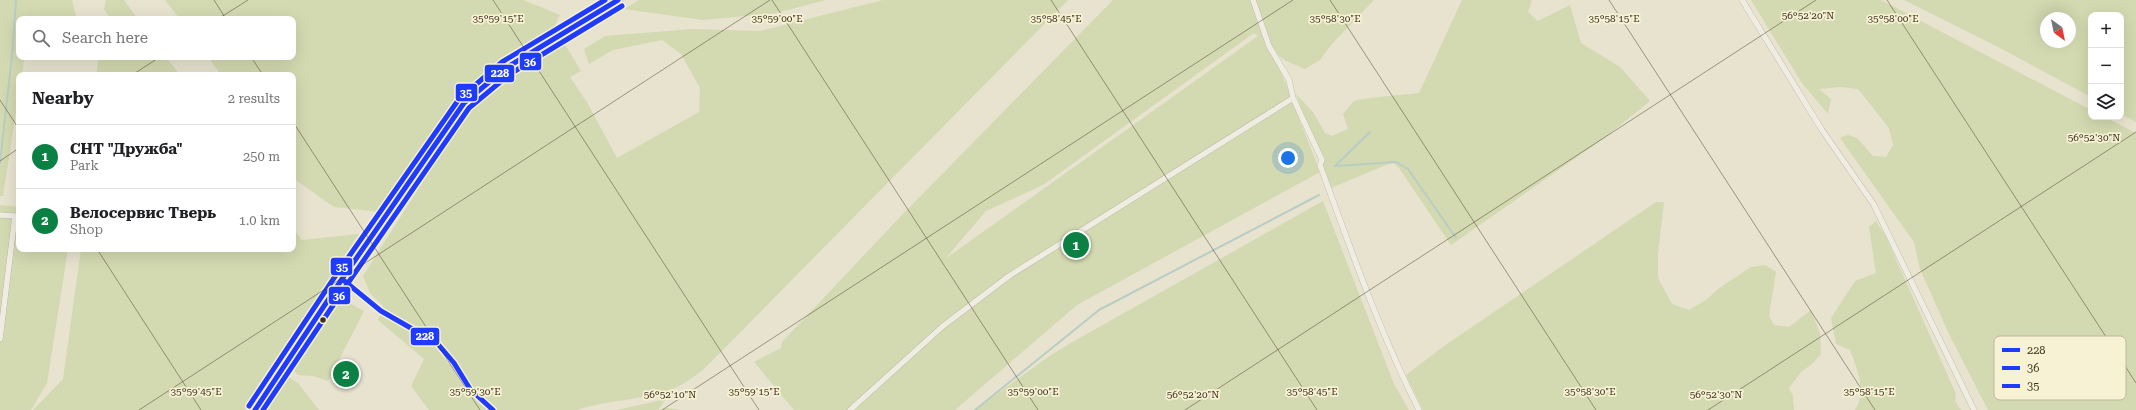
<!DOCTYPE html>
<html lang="en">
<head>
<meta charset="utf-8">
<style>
  body { margin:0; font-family:"Roboto Serif",serif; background:#f6f6f6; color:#202124 }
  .controls { position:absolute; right:12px; top:12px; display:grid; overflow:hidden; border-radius:8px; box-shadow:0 4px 16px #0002 }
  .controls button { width:36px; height:36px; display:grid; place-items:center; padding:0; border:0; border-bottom:1px solid #e0e0e0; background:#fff; color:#202124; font:20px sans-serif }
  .compass { position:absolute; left:2040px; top:12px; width:36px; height:36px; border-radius:50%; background:#fff; box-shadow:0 4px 16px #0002; rotate:147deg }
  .you { position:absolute; left:1288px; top:158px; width:14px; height:14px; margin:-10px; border:3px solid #fff; border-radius:50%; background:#1a73e8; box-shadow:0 0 0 6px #1a73e833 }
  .badge { display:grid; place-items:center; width:26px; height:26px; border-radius:50%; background:#0b8043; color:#fff; font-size:13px; font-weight:700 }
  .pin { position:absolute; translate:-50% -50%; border:2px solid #fff; box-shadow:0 1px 4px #0006 }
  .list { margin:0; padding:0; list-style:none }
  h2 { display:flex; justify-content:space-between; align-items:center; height:52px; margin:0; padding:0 16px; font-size:17px }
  h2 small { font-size:13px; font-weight:400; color:#757577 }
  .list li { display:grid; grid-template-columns:26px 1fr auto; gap:12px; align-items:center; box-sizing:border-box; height:64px; padding:0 16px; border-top:1px solid #e0e0e0 }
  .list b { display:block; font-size:15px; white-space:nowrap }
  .list p { margin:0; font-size:13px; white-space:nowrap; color:#757577 }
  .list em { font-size:13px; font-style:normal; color:#757577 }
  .icon { flex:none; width:22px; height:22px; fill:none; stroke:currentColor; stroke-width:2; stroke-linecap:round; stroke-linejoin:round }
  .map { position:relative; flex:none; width:2136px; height:410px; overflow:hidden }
  .search { position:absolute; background:#fff; box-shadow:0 4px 16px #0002; left:16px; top:16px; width:280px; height:44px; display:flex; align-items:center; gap:10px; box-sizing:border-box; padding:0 14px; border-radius:8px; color:#757577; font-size:15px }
  .panel { position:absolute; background:#fff; box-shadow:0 4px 16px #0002; left:16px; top:72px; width:280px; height:180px; border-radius:8px }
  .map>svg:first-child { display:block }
  .green { fill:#d3d9b0; fill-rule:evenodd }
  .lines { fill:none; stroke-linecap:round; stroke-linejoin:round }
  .stream { stroke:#bacdc4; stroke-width:2 }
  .street-casing { stroke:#aca797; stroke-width:6 }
  .secondary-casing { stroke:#9c9788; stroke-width:9 }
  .street { stroke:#efece1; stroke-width:5.5 }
  .secondary { stroke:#efece1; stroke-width:8 }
  .bus-1-casing { stroke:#f8f2d5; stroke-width:8 }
  .bus-2-casing { stroke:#f8f2d5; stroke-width:8 }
  .bus-3-casing { stroke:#f8f2d5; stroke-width:8 }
  .bus-1 { stroke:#1f3bff; stroke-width:5 }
  .bus-2 { stroke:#1f3bff; stroke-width:5 }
  .bus-3 { stroke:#1f3bff; stroke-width:5 }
  .ticks { fill:none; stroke:#3d311e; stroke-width:1; stroke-opacity:0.45 }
  .bus-dot { fill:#3d311e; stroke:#f8f2d5; stroke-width:1.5 }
  .key { fill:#f8f2d5; stroke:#c0b89e; stroke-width:1 }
  .key-label { font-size:11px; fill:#3d311e }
  .ticks-label { font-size:10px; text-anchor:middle; fill:#3d311e; stroke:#f8f2d5; stroke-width:3.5; stroke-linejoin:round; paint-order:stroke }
  .line-badge { stroke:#f8f2d5; stroke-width:1.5 }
  .badge-label { font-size:11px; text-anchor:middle; font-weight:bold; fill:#fff }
</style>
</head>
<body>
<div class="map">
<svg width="2136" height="410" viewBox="0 0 2136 410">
  <rect width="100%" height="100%" fill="#e7e3cf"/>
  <path class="green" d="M0 0H72L77 19H19V57H33L24 61 22 75H19V92L3 196H0Z
    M106 0H124L138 19H111L104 9Z
    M165 0H523L560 15 548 39 492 68 457 95 381 212 334 207 297 181 293 176V75H221L208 57H293V19H180Z
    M639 0H826L776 13 703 20 624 9Z
    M883 0H1068L703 370C694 376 686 383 677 387 645 401 609 399 577 410H429L411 386 424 359 378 320 383 306 370 293 363 276 469 109 511 77 564 43 581 71 570 77 588 104 617 158 699 112 700 88 681 54 662 40 613 50 589 64 584 49 605 36 693 29 760 31Z
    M1113 0H1374L1331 45 1320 60 1305 69 1286 61 1273 51 1320 172 1077 305 955 410H794L754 362 781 348 782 342 902 215ZM1254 33 1258 36 945 259 986 211 1043 185Z
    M1462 0H1532L1528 12 1538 21 1570 5 1581 43 1620 67 1650 101 1603 139 1451 245 1399 168 1393 162 1331 188 1296 94 1313 112 1325 133 1332 136 1348 129 1343 114 1354 101C1376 96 1397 96 1419 93Z
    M1751 0H1881L2091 110V117H2105L2136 133V410H1988L1949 334 1920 269 1914 242 1840 138 1848 135 1857 138 1873 156 1886 157 1893 145 1889 128 1858 89 1840 87 1819 89 1831 99 1828 114 1802 83Z
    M1904 0H2136V122L2121 114V15H2091V97L1998 47ZM2046 18H2070V42H2046Z
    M99 57H166L180 75H96Z
    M1323 201 1394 384 1409 410H975L1048 357 1069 344Z
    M1656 202H1664L1658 253V278L1672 304 1689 310 1706 300 1718 289 1751 267 1765 265 1776 272 1769 316 1774 325 1789 327 1811 310 1820 333 1821 354 1813 363 1801 372 1789 388 1793 396 1794 410H1423L1406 375 1444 346Z
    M0 205 19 207V249H68L47 383 31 410H0Z
    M1876 221 1886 237 1956 394 1955 401 1961 410H1855C1867 391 1857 369 1850 350L1836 344 1831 318 1855 281 1876 273 1869 227Z
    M293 228 302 240 359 234 245 410H33L63 379 81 249H293Z
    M336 299H342L364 311 328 381 313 376 298 375 290 367Z
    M285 375 298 383 319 410H263Z
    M666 399 658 410 667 408 680 410H617Z"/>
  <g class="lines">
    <path class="stream" d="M1370 132 1335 166 1396 162 1408 169 1456 238
      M0 163 12 56 16 0
      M975 410 1099 310 1319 195"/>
    <defs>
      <path id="street" d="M1253 0 1269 46 1289 80 1293 98 1322 160 1320 165C1350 247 1379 331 1419 410
        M1742 0 1822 130 1874 205 1974 410
        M0 215 15 216 0 339
        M342 279 381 311 437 343 454 363 470 389 493 410
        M850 410 943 326 1009 276 1293 98"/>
      <path id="secondary" d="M255 410 342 279 464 103 506 68 618 0"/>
    </defs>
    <use href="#street" class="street-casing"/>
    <use href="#secondary" class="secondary-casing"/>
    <use href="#street" class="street"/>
    <use href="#secondary" class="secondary"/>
    <defs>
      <path id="bus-1" d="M342 279 381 311 437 343 454 363 470 389 493 410
        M255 410 342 279 464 103 506 68 618 0"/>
      <path id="bus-2" d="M263 410 348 283 469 108 510 74 622 6"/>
      <path id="bus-3" d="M249 406 336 275 459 99 502 62 605 0"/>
    </defs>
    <use href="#bus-1" class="bus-1-casing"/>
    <use href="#bus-2" class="bus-2-casing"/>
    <use href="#bus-3" class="bus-3-casing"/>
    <use href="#bus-1" class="bus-1"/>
    <use href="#bus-2" class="bus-2"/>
    <use href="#bus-3" class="bus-3"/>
  </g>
  <path class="ticks" d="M214 0 226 19M493 0 759 410M772 0 1038 410M1051 0 1317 410M1330 0 1596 410M1609 0 1875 410M1887 0 2136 383M218 19 248 0M251 57 263 75M132 75 160 57M0 100 19 129M293 122 480 410M0 161 19 148M97 249 201 410M139 410 770 0M662 410 1293 0M1185 410 1816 0M1708 410 2136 132"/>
  <circle class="bus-dot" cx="323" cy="320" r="3.5"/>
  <rect x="1994" y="336" width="132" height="64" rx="6" class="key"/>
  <rect x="2002" y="348" width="18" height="4" fill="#1f3bff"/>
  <rect x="2002" y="366" width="18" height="4" fill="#1f3bff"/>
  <rect x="2002" y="384" width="18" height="4" fill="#1f3bff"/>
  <g class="key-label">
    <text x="2027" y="354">228</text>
    <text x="2027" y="372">36</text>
    <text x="2027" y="390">35</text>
  </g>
  <g class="ticks-label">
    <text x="1808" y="19">56°52'20"N</text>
    <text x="498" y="22">35°59'15"E</text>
    <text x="777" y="22">35°59'00"E</text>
    <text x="1056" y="22">35°58'45"E</text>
    <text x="1335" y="22">35°58'30"E</text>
    <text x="1614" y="22">35°58'15"E</text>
    <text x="1893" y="22">35°58'00"E</text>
    <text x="2094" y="141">56°52'30"N</text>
    <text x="196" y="395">35°59'45"E</text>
    <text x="475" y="395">35°59'30"E</text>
    <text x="754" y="395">35°59'15"E</text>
    <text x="1033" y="395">35°59'00"E</text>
    <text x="1312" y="395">35°58'45"E</text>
    <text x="1590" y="395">35°58'30"E</text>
    <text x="1869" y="395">35°58'15"E</text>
    <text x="670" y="398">56°52'10"N</text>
    <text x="1193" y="398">56°52'20"N</text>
    <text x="1716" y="398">56°52'30"N</text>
  </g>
  <g class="line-badge">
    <rect x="519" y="52" width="23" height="19" rx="4" fill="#1f3bff"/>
    <rect x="484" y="64" width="31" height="19" rx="4" fill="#1f3bff"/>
    <rect x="455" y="83" width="23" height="19" rx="4" fill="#1f3bff"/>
    <rect x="330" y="257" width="23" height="19" rx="4" fill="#1f3bff"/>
    <rect x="328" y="286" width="23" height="19" rx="4" fill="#1f3bff"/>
    <rect x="410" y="327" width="30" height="19" rx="4" fill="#1f3bff"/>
  </g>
  <g class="badge-label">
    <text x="530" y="66">36</text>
    <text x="500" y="77">228</text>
    <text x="466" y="97">35</text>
    <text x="342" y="271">35</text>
    <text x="339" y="300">36</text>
    <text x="425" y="340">228</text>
  </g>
</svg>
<div class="controls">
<button>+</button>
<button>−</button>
<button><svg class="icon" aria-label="layers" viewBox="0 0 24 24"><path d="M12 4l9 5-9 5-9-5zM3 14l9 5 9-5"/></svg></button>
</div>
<svg class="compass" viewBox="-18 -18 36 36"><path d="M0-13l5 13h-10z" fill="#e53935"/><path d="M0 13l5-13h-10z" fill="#757577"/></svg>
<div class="you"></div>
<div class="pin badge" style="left:1076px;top:245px">1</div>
<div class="pin badge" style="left:346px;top:374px">2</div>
<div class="search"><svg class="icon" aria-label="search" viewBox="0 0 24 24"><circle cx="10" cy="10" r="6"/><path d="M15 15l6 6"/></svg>Search here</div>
<section class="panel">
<h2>Nearby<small>2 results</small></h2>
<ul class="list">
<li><span class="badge">1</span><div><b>СНТ &quot;Дружба&quot;</b><p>Park</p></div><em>250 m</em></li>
<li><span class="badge">2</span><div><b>Велосервис Тверь</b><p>Shop</p></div><em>1.0 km</em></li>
</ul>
</section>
</div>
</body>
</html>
